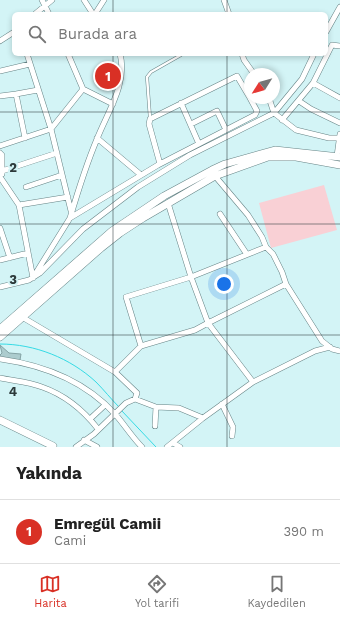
<!DOCTYPE html>
<html lang="tr">
<head>
<meta charset="utf-8">
<style>
  body { margin:0; font-family:"Work Sans",sans-serif; background:#f6f6f6; color:#222 }
  .compass { position:absolute; left:244px; top:68px; width:36px; height:36px; border-radius:50%; background:#fff; box-shadow:0 2px 6px #0003; rotate:233deg }
  .you { position:absolute; left:224px; top:284px; width:14px; height:14px; margin:-10px; border:3px solid #fff; border-radius:50%; background:#1a73e8; box-shadow:0 0 0 6px #1a73e833 }
  .badge { display:grid; place-items:center; width:26px; height:26px; border-radius:50%; background:#d93025; color:#fff; font-size:13px; font-weight:700 }
  .pin { position:absolute; translate:-50% -50%; border:2px solid #fff; box-shadow:0 1px 4px #0006 }
  .list { margin:0; padding:0; list-style:none }
  h2 { display:flex; justify-content:space-between; align-items:center; height:52px; margin:0; padding:0 16px; font-size:17px }
  h2 small { font-size:13px; font-weight:400; color:#767676 }
  .list li { display:grid; grid-template-columns:26px 1fr auto; gap:12px; align-items:center; box-sizing:border-box; height:64px; padding:0 16px; border-top:1px solid #e0e0e0 }
  .list b { display:block; font-size:15px; white-space:nowrap }
  .list p { margin:0; font-size:13px; white-space:nowrap; color:#767676 }
  .list em { font-size:13px; font-style:normal; color:#767676 }
  .icon { flex:none; width:22px; height:22px; fill:none; stroke:currentColor; stroke-width:2; stroke-linecap:round; stroke-linejoin:round }
  .map { position:relative; flex:none; width:340px; height:447px; overflow:hidden }
  .search { position:absolute; background:#fff; box-shadow:0 2px 6px #0003; left:12px; right:12px; top:12px; height:44px; display:flex; align-items:center; gap:10px; box-sizing:border-box; padding:0 14px; border-radius:6px; color:#767676; font-size:15px }
  .sheet { height:116px; background:#fff }
  nav { display:flex; justify-content:space-around; align-items:center; box-sizing:border-box; height:56px; border-top:1px solid #e0e0e0; background:#fff; font-size:11px; color:#767676 }
  nav a { display:grid; justify-items:center; gap:2px }
  nav .on { color:#d93025 }
  .map>svg:first-child { display:block }
  .green { fill:#f9d0d5 }
  .lines { fill:none; stroke-linecap:round; stroke-linejoin:round }
  .stream { stroke:#35dbe5; stroke-width:1 }
  .building { fill:#acccce; stroke:#84a3a5 }
  .lane-casing { stroke:#668486; stroke-width:3.5 }
  .street-casing { stroke:#668486; stroke-width:6 }
  .secondary-casing { stroke:#668486; stroke-width:8 }
  .lane { stroke:#fff; stroke-width:2.5 }
  .street { stroke:#fff; stroke-width:5 }
  .secondary { stroke:#fff; stroke-width:7 }
  .grid { fill:none; stroke:#2c393a; stroke-width:1; stroke-opacity:0.55 }
  .grid-label { font-size:13px; text-anchor:middle; font-weight:bold; fill:#2c393a; stroke:#d3f4f6; stroke-width:4; stroke-linejoin:round; paint-order:stroke }
</style>
</head>
<body>
<div class="map">
<svg width="340" height="447" viewBox="0 0 340 447">
  <rect width="100%" height="100%" fill="#d3f4f6"/>
  <path class="green" d="M324 185 337 230 271 248 259 203Z"/>
  <g class="lines">
    <path class="stream" d="M0 344C35 344 70 358 96 382 104 390 111 399 119 407
      M121 410 156 447"/>
  </g>
  <path class="building" d="M104 68 114 72 112 84 101 80Z
    M0 345 9 353 21 354 20 360 2 359 0 355 2 353Z"/>
  <g class="lines">
    <defs>
      <path id="lane" d="M150 118 147 77 151 72 181 55"/>
      <path id="street" d="M42 0 49 14
        M84 0 93 14
        M224 0 229 14
        M35 14 52 0
        M95 14 104 0
        M326 32 340 7
        M0 41 14 32
        M27 54 51 129 71 211
        M242 54 244 60 254 74
        M314 54 302 79 274 113 296 130 329 138H340
        M0 71 30 64
        M313 83 340 98
        M83 89 113 104
        M0 96 16 94
        M299 101 311 109 340 123
        M181 103 199 144
        M282 120 313 83 332 45 340 46
        M191 124 217 111 226 130
        M25 138 16 94 38 90
        M97 138 141 175
        M0 146 51 129 83 89 68 54
        M0 153 2 155V174
        M337 156 340 134
        M160 164 149 124 150 119 237 76 250 98
        M2 171 57 153
        M215 176 248 215 262 237 266 247 273 254 282 272 286 284 322 341 332 349 340 351
        M0 177 19 205 68 197
        M26 187 62 175
        M19 205 33 278
        M220 214 246 253
        M70 218C78 191 86 165 97 139 107 113 128 83 120 54
        M0 228 10 258
        M0 260 28 253
        M34 276 70 218 158 165 255 115 257 111 250 98
        M0 287 29 280 40 273 83 229 138 187 190 155 274 113 269 98
        M22 317 115 372
        M141 346 195 330 208 323 191 277 168 203
        M0 359C43 365 85 381 115 414 124 424 132 437 142 447
        M0 378C14 381 29 382 42 387 65 395 84 411 98 429
        M253 382 208 323 286 284
        M135 399 156 407 179 408 203 418
        M222 404 233 427 232 436
        M90 419 105 405
        M155 426 156 407
        M84 440 97 447
        M173 443 180 447
        M76 447 94 434 126 403 135 399 137 393 115 372 141 346 126 297 191 277 266 247
        M167 447 203 418 253 382 315 351 330 347"/>
      <path id="secondary" d="M0 329 112 231 164 196 212 170 225 164 275 150 340 157
        M0 337 101 248 120 233 143 218 215 176 268 157H296L340 165
        M0 420 53 446"/>
    </defs>
    <use href="#lane" class="lane-casing"/>
    <use href="#street" class="street-casing"/>
    <use href="#secondary" class="secondary-casing"/>
    <use href="#lane" class="lane"/>
    <use href="#street" class="street"/>
    <use href="#secondary" class="secondary"/>
  </g>
  <path class="grid" d="M113 0V14M227 0V14M113 54V447M227 54V447M0 112H340M0 224H340M0 335H340"/>
  <g class="grid-label">
    <text x="13" y="172">2</text>
    <text x="13" y="284">3</text>
    <text x="13" y="396">4</text>
  </g>
</svg>
<svg class="compass" viewBox="-18 -18 36 36"><path d="M0-13l5 13h-10z" fill="#e53935"/><path d="M0 13l5-13h-10z" fill="#767676"/></svg>
<div class="you"></div>
<div class="pin badge" style="left:108px;top:76px">1</div>
<div class="search"><svg class="icon" aria-label="search" viewBox="0 0 24 24"><circle cx="10" cy="10" r="6"/><path d="M15 15l6 6"/></svg>Burada ara</div>
</div>
<section class="sheet">
<h2>Yakında<small></small></h2>
<ul class="list">
<li><span class="badge">1</span><div><b>Emregül Camii</b><p>Cami</p></div><em>390 m</em></li>
</ul>
</section>
<nav>
<a class="on"><svg class="icon" aria-label="map" viewBox="0 0 24 24"><path d="M3 6l6-2 6 2 6-2v14l-6 2-6-2-6 2zM9 4v14M15 6v14"/></svg>Harita</a>
<a><svg class="icon" aria-label="directions" viewBox="0 0 24 24"><path d="M12 3l9 9-9 9-9-9zM9 14v-3h6M13 9l2 2-2 2"/></svg>Yol tarifi</a>
<a><svg class="icon" aria-label="saved" viewBox="0 0 24 24"><path d="M7 4h10v16l-5-4-5 4z"/></svg>Kaydedilen</a>
</nav>
</body>
</html>
